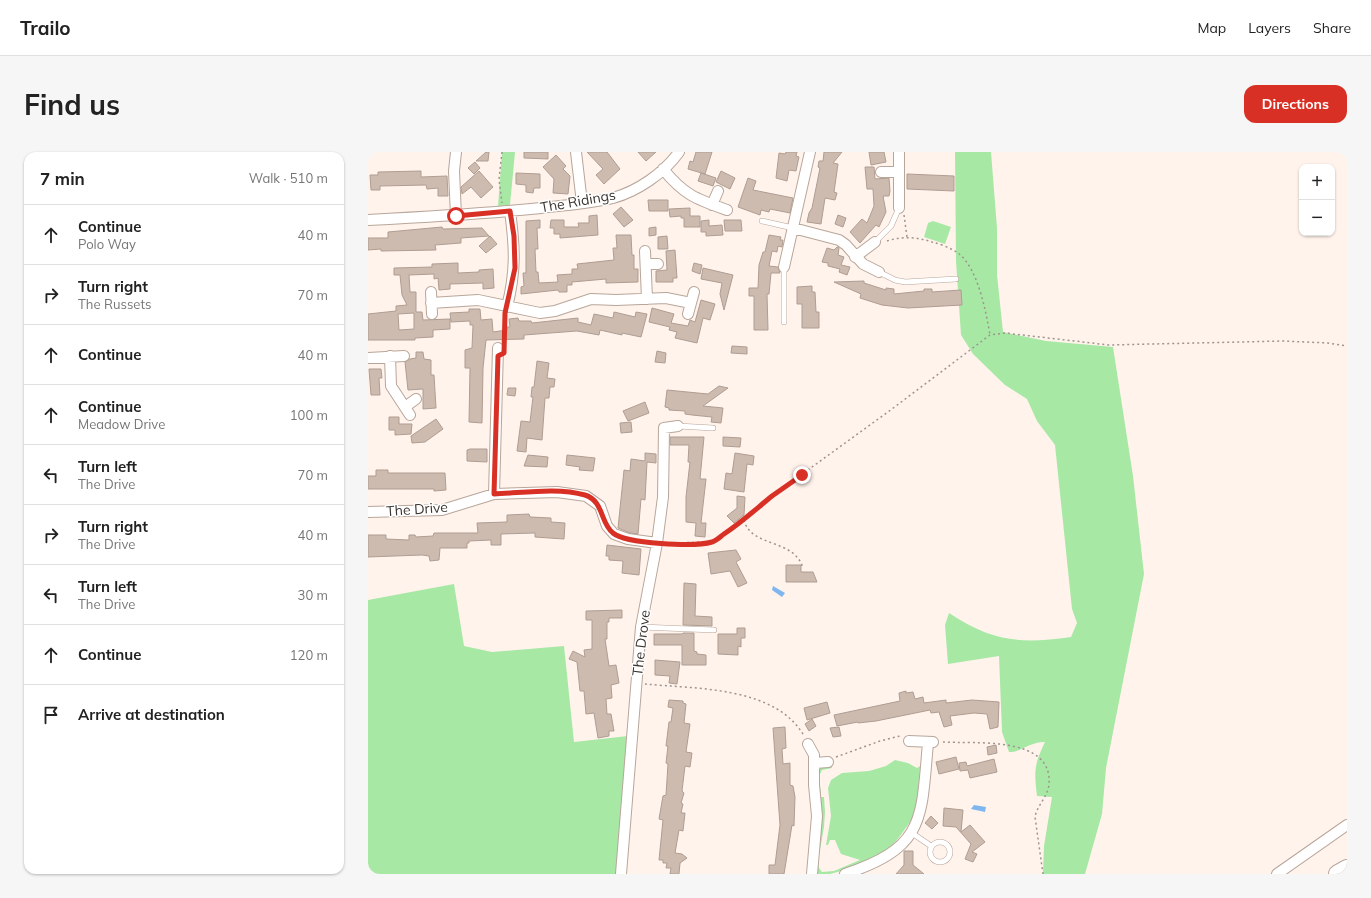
<!DOCTYPE html>
<html lang="en">
<head>
<meta charset="utf-8">
<style>
  body { margin:0; font-family:Mulish,sans-serif; background:#f6f6f6; color:#222 }
  .controls { position:absolute; right:12px; top:12px; display:grid; overflow:hidden; border-radius:8px; box-shadow:0 1px 3px #0004 }
  .controls button { width:36px; height:36px; display:grid; place-items:center; padding:0; border:0; border-bottom:1px solid #e0e0e0; background:#fff; color:#222; font:20px sans-serif }
  .stop { position:absolute; width:12px; height:12px; margin:-9px; border:3px solid #d93025; border-radius:50%; background:#fff }
  .stop.end { background:#d93025; border-color:#fff; box-shadow:0 1px 4px #0008 }
  .list { margin:0; padding:0; list-style:none }
  h2 { display:flex; justify-content:space-between; align-items:center; height:52px; margin:0; padding:0 16px; font-size:17px }
  h2 small { font-size:13px; font-weight:400; color:#767676 }
  .list li { display:grid; grid-template-columns:26px 1fr auto; gap:12px; align-items:center; box-sizing:border-box; height:60px; padding:0 16px; border-top:1px solid #e0e0e0 }
  .list b { display:block; font-size:15px; white-space:nowrap }
  .list p { margin:0; font-size:13px; white-space:nowrap; color:#767676 }
  .list em { font-size:13px; font-style:normal; color:#767676 }
  .icon { flex:none; width:22px; height:22px; fill:none; stroke:currentColor; stroke-width:2; stroke-linecap:round; stroke-linejoin:round }
  .map { position:relative; flex:none; width:979px; height:722px; overflow:hidden; border-radius:12px }
  header { display:flex; align-items:center; gap:24px; box-sizing:border-box; height:56px; padding:0 20px; background:#fff; border-bottom:1px solid #e0e0e0 }
  header strong { font-size:19px }
  nav { display:flex; gap:22px; margin-inline-start:auto; font-size:14px }
  .intro { display:flex; align-items:center; justify-content:space-between; box-sizing:border-box; height:96px; padding:0 24px }
  h1 { margin:0; font-size:28px }
  .button { padding:10px 18px; border-radius:12px; background:#d93025; color:#fff; font-size:14px; font-weight:700 }
  main { display:flex; gap:24px; padding:0 24px }
  aside { flex:1; background:#fff; border-radius:12px; box-shadow:0 1px 3px #0004 }
  .map>svg:first-child { display:block }
  .green { fill:#a7e8a5 }
  .water { fill:#7fb6f0 }
  .building { fill:#cebbb0; stroke:#af9d92; fill-rule:evenodd }
  .lines { fill:none; stroke-linecap:round; stroke-linejoin:round }
  .lane-casing { stroke:#b8a69a; stroke-width:6 }
  .street-casing { stroke:#b8a69a; stroke-width:12 }
  .highway-casing { stroke:#b8a69a; stroke-width:20 }
  .path { stroke:#9d948e; stroke-width:1.5; stroke-dasharray:2 3; stroke-linecap:butt }
  .lane { stroke:#fff; stroke-width:5 }
  .street { stroke:#fff; stroke-width:10 }
  .highway { stroke:#fff; stroke-width:18 }
  .route { stroke:#d93025; stroke-width:5 }
  .labels { text-anchor:middle; dominant-baseline:central; stroke-width:3; stroke-linejoin:round; paint-order:stroke }
  .street-label { font-size:14px; fill:#3b342f; stroke:#fff }
</style>
</head>
<body>
<header>
<strong>Trailo</strong>
<nav><a>Map</a><a>Layers</a><a>Share</a></nav>
</header>
<div class="intro"><h1>Find us</h1><a class="button">Directions</a></div>
<main>
<aside>
<h2>7 min<small>Walk · 510 m</small></h2>
<ul class="list">
<li><svg class="icon" aria-label="ahead" viewBox="0 0 24 24"><path d="M12 20V5M6 11l6-6 6 6"/></svg><div><b>Continue</b><p>Polo Way</p></div><em>40 m</em></li>
<li><svg class="icon" aria-label="right" viewBox="0 0 24 24"><path d="M7 20v-9h11M14 6l5 5-5 5"/></svg><div><b>Turn right</b><p>The Russets</p></div><em>70 m</em></li>
<li><svg class="icon" aria-label="ahead" viewBox="0 0 24 24"><path d="M12 20V5M6 11l6-6 6 6"/></svg><div><b>Continue</b></div><em>40 m</em></li>
<li><svg class="icon" aria-label="ahead" viewBox="0 0 24 24"><path d="M12 20V5M6 11l6-6 6 6"/></svg><div><b>Continue</b><p>Meadow Drive</p></div><em>100 m</em></li>
<li><svg class="icon" aria-label="left" viewBox="0 0 24 24"><path d="M17 20v-9H6M10 6l-5 5 5 5"/></svg><div><b>Turn left</b><p>The Drive</p></div><em>70 m</em></li>
<li><svg class="icon" aria-label="right" viewBox="0 0 24 24"><path d="M7 20v-9h11M14 6l5 5-5 5"/></svg><div><b>Turn right</b><p>The Drive</p></div><em>40 m</em></li>
<li><svg class="icon" aria-label="left" viewBox="0 0 24 24"><path d="M17 20v-9H6M10 6l-5 5 5 5"/></svg><div><b>Turn left</b><p>The Drive</p></div><em>30 m</em></li>
<li><svg class="icon" aria-label="ahead" viewBox="0 0 24 24"><path d="M12 20V5M6 11l6-6 6 6"/></svg><div><b>Continue</b></div><em>120 m</em></li>
<li><svg class="icon" aria-label="arrive" viewBox="0 0 24 24"><path d="M6 21V4h12l-3 4 3 4H6"/></svg><div><b>Arrive at destination</b></div></li>
</ul>
</aside>
<div class="map">
<svg width="979" height="722" viewBox="0 0 979 722">
  <rect width="100%" height="100%" fill="#fff3ec"/>
  <path class="green" d="M134 0H147L142 53 130 54Z
    M587 0H623L629 76V123L635 180 678 189 745 195 765 324 776 422 738 616 734 662 717 722H675L676 694 684 645 669 644C666 619 666 613 677 590 661 590 654 600 641 600L634 580 631 504 580 512 577 473 581 461C625 490 652 492 703 485L709 471 704 457 687 293 669 269 659 247 637 233 605 202 593 183 588 109Z
    M565 69 583 75 577 92 556 85 560 71Z
    M86 432 96 494 124 500 196 494 206 590 260 584 250 722H0V448Z
    M460 606H463L464 616 454 618 451 624 453 643V645H456L457 660 456 675 450 709 451 716 454 720 466 719 492 708 473 702 467 688H462L460 693H458L463 664 460 636 463 628 474 621 501 619 518 614 527 608 540 611 549 616 552 614 548 665C541 668 533 685 526 691 512 704 494 712 477 720L473 719 462 722H450L446 718 449 620Z"/>
  <path class="water" d="M405 434 417 441 414 445 404 438Z
    M606 653 618 655 617 660 603 657Z"/>
  <path class="building" d="M118 0H121L120 9H108Z
    M156 0H180V7L156 6Z
    M219 0H239L252 17 236 32 228 23 235 17Z
    M270 0H288L278 9Z
    M328 0H344L337 22 320 17 322 9 325 10Z
    M418 0H429L428 4 431 5 428 19 421 18 419 29 408 26 411 1 417 2Z
    M456 0H474L465 11 470 12 466 40 469 41 467 48 457 46 453 72 439 70 441 61 444 56 452 16 450 15 451 9H455Z
    M501 0H516L518 10 503 13Z
    M188 3 198 14 195 17 202 24 200 42 185 41 186 27 175 15Z
    M107 10 112 16 106 22 100 16Z
    M497 15H506L507 27 521 26 522 39 521 44H515L518 60 511 75 508 73 492 91 482 80 494 67 499 71 506 54 505 37H499Z
    M53 19V25L79 24 80 44H70V36L59 37 58 33 12 34V38H3L2 23H10V20Z
    M111 19 125 35 113 46 103 35 94 42 93 35Z
    M353 19 367 26 362 37 348 30Z
    M148 21 172 22V36H166L165 41 158 40V33L148 32Z
    M333 21 348 26 345 34 330 29Z
    M539 22 586 24V39L539 37Z
    M380 26 388 29 385 38 425 46 422 61 402 57 401 60 393 58 392 63 370 55Z
    M280 48H300V59H281Z
    M253 55 265 68 256 75 245 62Z
    M322 56V64H332V75H316V66H313V64L302 65 301 57Z
    M229 63 230 83 192 86V82H186V76H182L183 68H196V75H211L210 71H221V64Z
    M470 63 478 66 475 75 467 72Z
    M172 68V76H169L170 97H167L168 120H170L171 131 190 130 189 123 204 122V117H210L209 112 246 108 245 96H249L248 83H263L264 103H266V117H270V130L238 131V127L204 130V133H199V140H191L190 138 153 142V135L156 134 155 121H158V69Z
    M341 68V74L354 73 355 83 338 84V80H333V69Z
    M356 68H373L374 79H357Z
    M74 75 75 77 114 76 121 84 93 86V91L67 93 68 98 13 99V97L0 98V86H20V80Z
    M288 75V83L281 84V76Z
    M401 83 413 85 412 88H415L414 95 410 94 409 100 404 99 401 114 410 115 412 121H403L401 142H399L400 178H386V144H381V136H390L391 113 395 100H397Z
    M122 84 129 92 118 101 111 94Z
    M299 84 300 97H290V85Z
    M469 95 471 96 470 103 476 105 473 113 482 115 479 123 471 120 472 117 460 114V111L454 110 459 96 466 98Z
    M307 98 309 126H305V130H288V119L299 118 298 99Z
    M90 111V121L111 120V118L125 117 126 136 115 137V131L82 132V137L71 138 70 126 66 127V122L41 123 42 140H48V160H54L55 168 82 167V177L65 178V185L47 186V188H0V162L28 159V154L39 153 34 143 32 123H26V116L64 115V112ZM46 161V177L31 178 30 162Z
    M326 111 334 113 332 122 324 119Z
    M335 116 365 123 356 158 352 142 354 131 333 127Z
    M496 129V131L518 138V136L526 137V142L556 139V137H564V140L593 138 594 153 540 156 514 153 492 146 493 142 466 130Z
    M444 134V140H447L448 160H451V176H434V152H429V135Z
    M333 148 347 152 342 168 335 166 329 191 307 186 309 180 301 178 302 175 281 170 284 156 306 162 303 171 320 174 322 168 327 170Z
    M101 157H112L113 168 124 167 125 180 139 178V175H142L141 167 150 166 151 169H163L164 171 210 166V170L223 173 226 162 245 166 246 160 267 165 268 160 279 162 273 185 254 181V183L232 178 231 183 209 179 156 183V187L118 188 115 216 114 271 101 270 102 216H97V198L104 196 105 173H102V169L83 170 82 161 101 160Z
    M364 194 379 195V202L363 201Z
    M289 199 298 201 297 211 287 210Z
    M48 200H55L56 207 63 208V223H66L68 256 55 257V237L40 238 37 210 42 207 48 206Z
    M169 209 181 211 179 226 187 227 186 235H182L181 246H177L174 288 159 286 158 300 149 299 153 269 162 270 165 245H163L164 235H166Z
    M1 217H13L14 226H11L12 243H3Z
    M351 234 360 236 335 254 355 256 353 271 343 270 344 265 324 263 317 262V259L301 258V256L297 255 299 238 340 242Z
    M140 236H148L147 244 139 243Z
    M277 250 281 261 260 269 255 259Z
    M21 265H31V272H44L43 282 27 283V278H21Z
    M68 267 75 277 57 290 44 291 43 284Z
    M263 270 264 280 253 281 252 271Z
    M302 285H336L332 327H338L333 371H338L337 385 327 384 328 371 318 370V345L322 310H320L321 293H302Z
    M355 285 373 286 372 295 355 294Z
    M102 297H119V310L99 309V298Z
    M277 301 288 302V311L279 310 277 348 273 347 270 382 262 381 250 376 256 318 262 319 263 307 277 309Z
    M367 301 386 304 385 313 379 312 376 340 356 337 358 321 364 322Z
    M160 303 180 305 179 315 156 314Z
    M199 303 227 306 225 319 211 318 212 315 198 313Z
    M8 318H20V321H77L78 338 66 339V337H0V324H8Z
    M369 344 377 345 376 363 366 371 359 364 369 356Z
    M161 362 162 365 183 366V370L197 371 196 387 167 385V381L133 382V393H123V388L101 389V391H99V396H72L71 408 62 409 61 404 54 403 0 405V383H18V387L41 388V383H47L48 385 65 384 66 381H110L109 371 139 370V363Z
    M239 393 273 397 271 423 254 421 255 409 241 408V404H238Z
    M368 398 373 407 368 410 379 431 370 435 362 419 343 422 340 401Z
    M418 413H433V420H445L449 430H418Z
    M316 431 328 432 327 464 344 465V474L315 473Z
    M254 458V466H241V470H239V487H237L241 514 248 513 251 531 243 533 244 546 238 547 239 562H243L246 579H241V584L230 586 226 561 218 562 216 539H212L209 510 201 507 205 499 217 505 216 498 224 497V468H218V459Z
    M369 476H377V486H373V495L370 494V503L350 502V482H369Z
    M315 481H326V499L329 500V502L338 503V513H314V493H286V482H314Z
    M287 508 312 510 309 532 301 531 302 524 287 523Z
    M538 539V541L545 540 547 547 555 545 556 551 578 548V551L604 548 631 550 630 575 622 577 619 562 606 561 582 564 584 573 576 575 571 560 563 561 562 558 508 569 490 571V570L469 574 466 563 532 549 531 541Z
    M301 548 315 549V551L318 552 316 571 322 572 318 600 324 601 322 615 317 614 314 639 316 641 313 651 315 652 313 661H317L315 679 311 678 307 701 314 702 319 706 312 711 311 722H302L303 716H298L299 711H295V708H291L295 668 291 667 295 644 298 643 300 612 298 611 300 594H298L301 570H303L305 556 300 555Z
    M459 550 462 561 439 568 436 556Z
    M444 567 448 574 441 579 437 572Z
    M417 575 418 596 414 597 415 612 422 611V633L425 634 427 645 426 674 424 673 416 722H401V713H407L412 673 405 576Z
    M471 575 473 584 465 585 462 576Z
    M628 593 629 601 620 603 619 595Z
    M588 605 591 617 571 622 568 610Z
    M626 607 629 620 602 626 600 618 592 619 591 611 598 610 599 614Z
    M576 656 595 658 593 680 602 673 617 690 604 700 609 702 605 710 597 707 603 692 588 675 575 674Z
    M563 664 570 671 564 677 557 671Z
    M536 699H545V713L556 722H528L536 713Z"/>
  <g class="lines">
    <defs>
      <path id="lane" d="M394 69 425 76
        M507 90 523 74 531 56
        M416 115V170
        M511 120 527 128 537 130 588 127
        M310 274 345 276
        M273 475 346 478
        M544 681 563 694
        M562 700a10 10 0 1 1 20 0a10 10 0 1 1-20 0Z"/>
      <path id="street" d="M88 0 86 19 88 64
        M208 0 214 51
        M295 17C316 43 328 47 359 58
        M513 20H531
        M344 53 350 39
        M531 56V0
        M0 68C58 65 115 62 173 56 196 53 221 52 245 46 270 39 296 21 311 0
        M425 76 471 88 478 93 495 112 511 120
        M277 99 279 147
        M487 105 507 90
        M278 112H290
        M416 115 442 0
        M63 140 64 162
        M63 151 110 148 172 161 187 159 223 147 248 148 298 146 323 151
        M139 155C148 119 147 96 142 59
        M320 162 326 140
        M22 204 23 234 42 263
        M0 206 36 204
        M37 255 48 247
        M126 342 130 196
        M0 360 74 358 126 342 189 340 218 344 232 354 239 374 246 382 260 387 289 391
        M541 589 565 590
        M440 592 446 603V633L449 664 444 722
        M447 611 460 610
        M253 722 273 475 289 391 295 345 296 276 310 274
        M477 722C558 695 553 667 560 591
        M909 722 979 673"/>
      <path id="highway" d="M970 722 979 717"/>
    </defs>
    <use href="#lane" class="lane-casing"/>
    <use href="#street" class="street-casing"/>
    <use href="#highway" class="highway-casing"/>
    <path class="path" d="M134 0 131 27 134 51
      M536 63 539 85
      M519 89C534 84 549 85 564 90 572 92 583 96 590 101 610 116 618 160 622 183
      M136 188 137 164
      M376 368C383 396 426 386 435 416
      M299 391 345 390 376 368 404 344 524 257 622 183 637 181 741 193 915 189 960 191 979 194
      M277 532C327 537 408 534 436 584
      M575 590C605 592 685 583 681 632 680 645 669 653 667 665L675 722
      M468 605 512 589 532 584"/>
    <use href="#lane" class="lane"/>
    <use href="#street" class="street"/>
    <use href="#highway" class="highway"/>
  </g>
  <g class="lines">
    <path class="route" d="M88 64 142 59 146 84 147 116 137 161 136 201 130 204 126 342C155 341 189 335 217 343 236 349 232 371 245 381 258 392 327 395 344 390 348 389 353 384 356 382 374 370 388 357 404 344 414 337 424 330 434 323"/>
  </g>
  <g class="labels">
    <g class="street-label">
      <text transform="translate(210 49) rotate(-10)">The Ridings</text>
      <text transform="translate(49 357) rotate(-4)">The Drive</text>
      <text transform="translate(273 491) rotate(-83)">The Drove</text>
    </g>
  </g>
</svg>
<div class="controls">
<button>+</button>
<button>−</button>
</div>
<div class="stop" style="left:88px;top:64px"></div>
<div class="stop end" style="left:434px;top:323px"></div>
</div>
</main>
</body>
</html>
